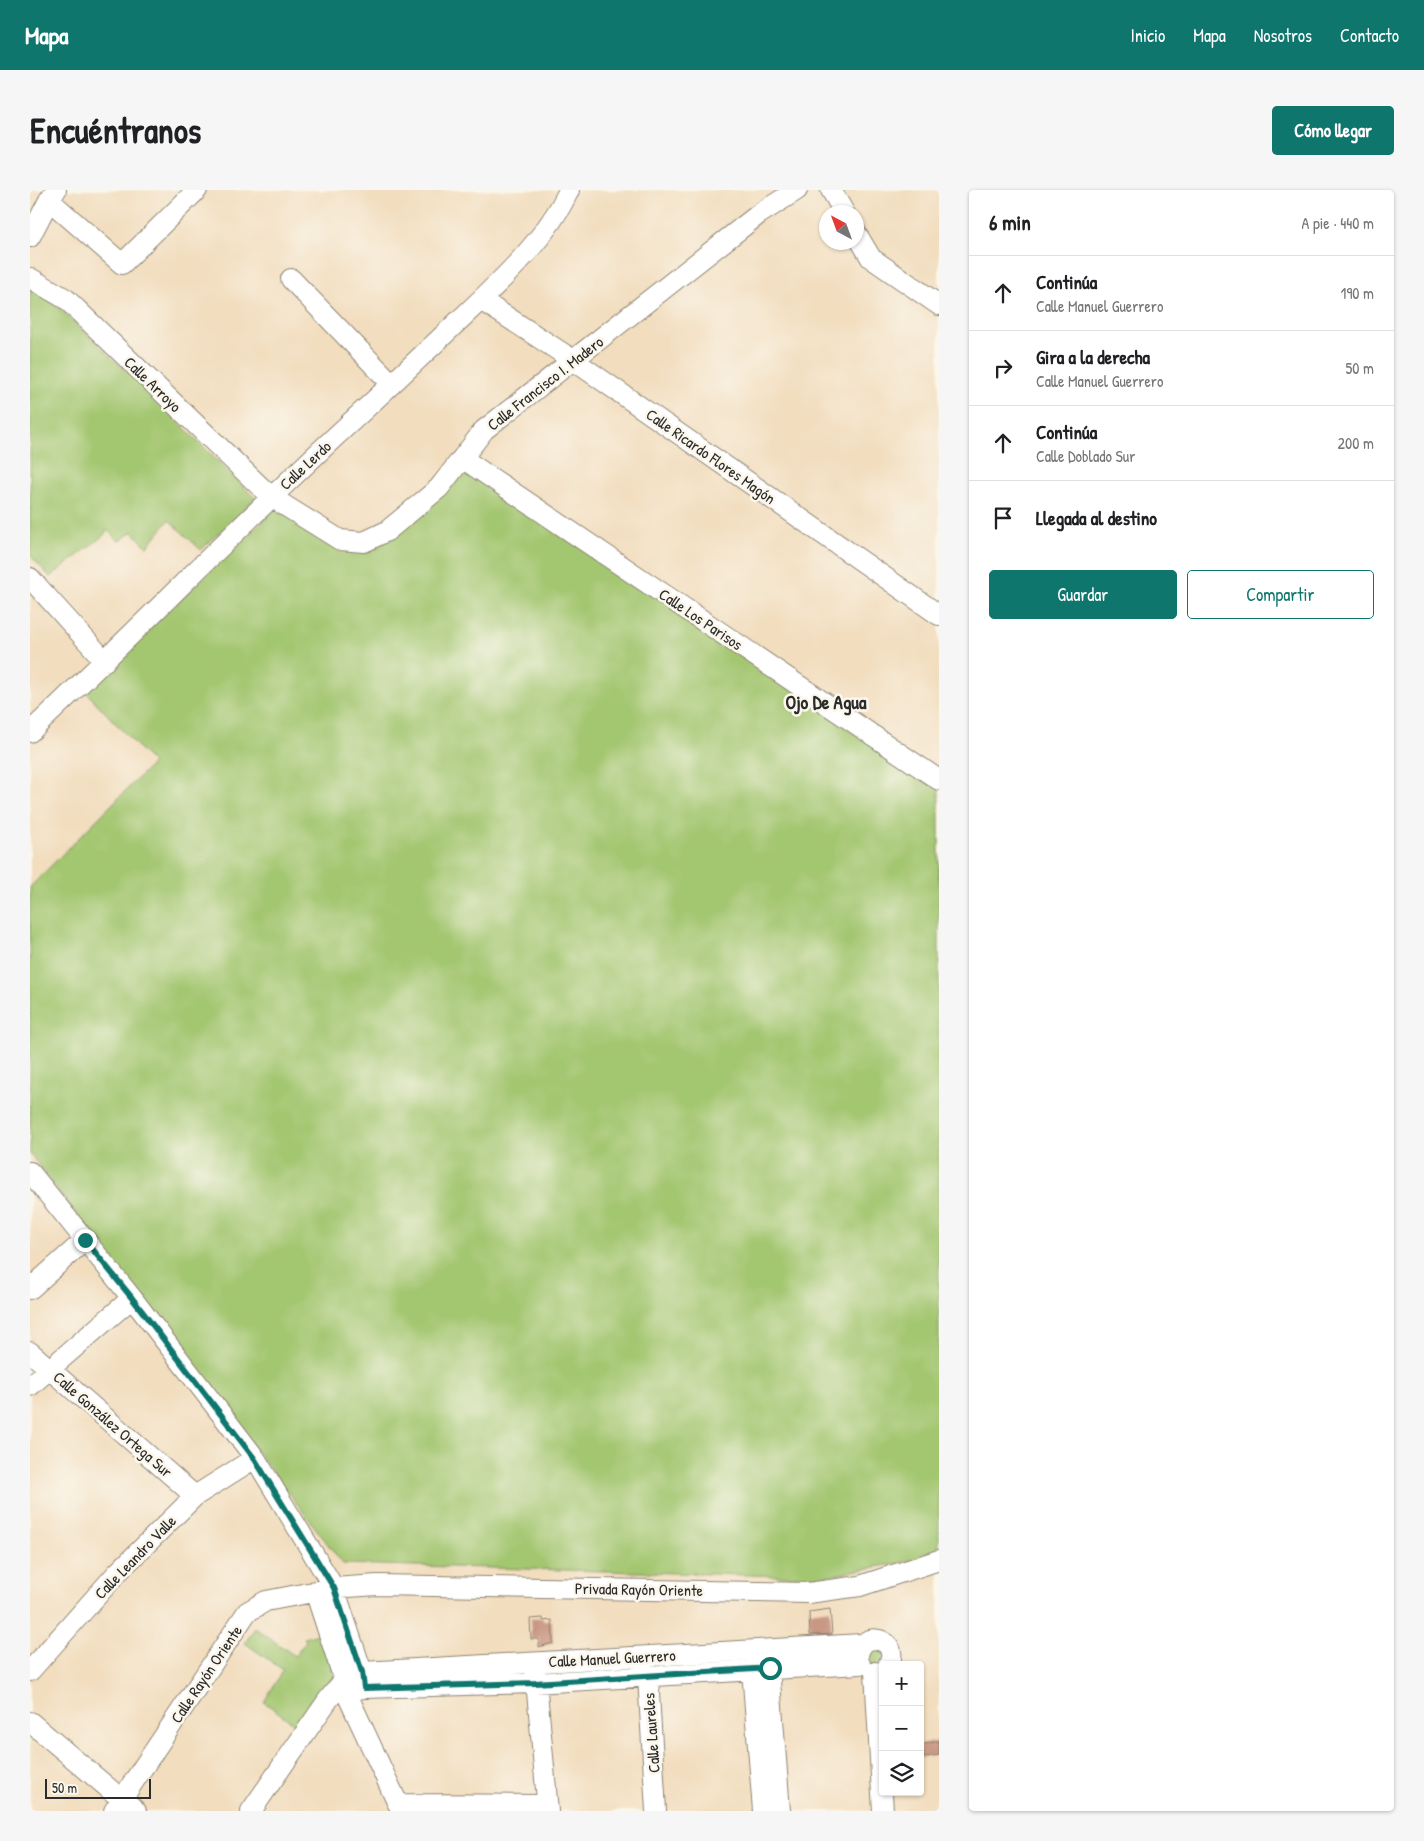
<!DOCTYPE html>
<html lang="es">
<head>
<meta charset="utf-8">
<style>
  body { margin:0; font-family:"Patrick Hand",sans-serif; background:#f6f6f6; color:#202124 }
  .controls { position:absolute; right:15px; bottom:15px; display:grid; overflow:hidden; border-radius:5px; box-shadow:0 1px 4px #0004 }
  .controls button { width:45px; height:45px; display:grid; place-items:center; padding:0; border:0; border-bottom:1px solid #e0e0e0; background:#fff; color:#202124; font:25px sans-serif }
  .compass { position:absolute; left:789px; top:15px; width:45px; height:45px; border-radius:50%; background:#fff; box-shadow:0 1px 4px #0004; rotate:319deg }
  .scale { position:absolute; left:15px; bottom:12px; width:106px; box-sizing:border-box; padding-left:5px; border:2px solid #2b2b2b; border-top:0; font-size:14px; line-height:18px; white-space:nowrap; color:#2b2b2b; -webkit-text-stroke:4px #fbf7ec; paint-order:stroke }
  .stop { position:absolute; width:15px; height:15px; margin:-11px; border:4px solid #0f766e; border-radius:50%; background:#fff }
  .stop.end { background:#0f766e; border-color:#fff; box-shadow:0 1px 5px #0008 }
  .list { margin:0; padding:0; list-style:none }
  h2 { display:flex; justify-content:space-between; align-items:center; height:65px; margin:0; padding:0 20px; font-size:21px }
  h2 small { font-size:16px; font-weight:400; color:#757577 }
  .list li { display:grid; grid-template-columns:32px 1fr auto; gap:15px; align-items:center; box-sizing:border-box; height:75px; padding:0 20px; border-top:1px solid #e0e0e0 }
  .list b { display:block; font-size:19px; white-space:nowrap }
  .list p { margin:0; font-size:16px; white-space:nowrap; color:#757577 }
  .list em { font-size:16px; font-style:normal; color:#757577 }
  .actions { display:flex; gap:10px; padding:15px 20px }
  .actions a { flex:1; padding:11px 0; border:1px solid #0f766e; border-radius:5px; text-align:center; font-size:18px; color:#0f766e }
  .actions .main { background:#0f766e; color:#fff }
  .icon { flex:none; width:28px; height:28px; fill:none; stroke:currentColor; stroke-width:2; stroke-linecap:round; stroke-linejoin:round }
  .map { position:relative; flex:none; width:909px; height:1621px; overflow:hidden; border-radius:5px }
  header { display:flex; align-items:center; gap:30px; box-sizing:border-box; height:70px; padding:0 25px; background:#0f766e; color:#fff }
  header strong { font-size:24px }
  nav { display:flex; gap:28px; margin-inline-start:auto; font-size:18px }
  .intro { display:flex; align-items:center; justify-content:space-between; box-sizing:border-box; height:120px; padding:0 30px }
  h1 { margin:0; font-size:35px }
  .button { padding:12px 22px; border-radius:5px; background:#0f766e; color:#fff; font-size:18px; font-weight:700 }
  main { display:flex; gap:30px; padding:0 30px }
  aside { flex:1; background:#fff; border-radius:5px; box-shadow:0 1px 4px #0004 }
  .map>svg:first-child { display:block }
  .green { fill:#a3c66f; stroke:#67784d }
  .building { fill:#c99885 }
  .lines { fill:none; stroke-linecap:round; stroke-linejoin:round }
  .minor-casing { stroke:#8e8474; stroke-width:22 }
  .minor { stroke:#fff; stroke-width:20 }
  .route { stroke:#0f766e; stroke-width:6 }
  .labels { text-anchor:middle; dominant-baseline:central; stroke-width:5; stroke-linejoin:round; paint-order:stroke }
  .street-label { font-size:16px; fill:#2b2b2b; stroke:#fbf7ec }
  .quarter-label { font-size:19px; font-weight:bold; fill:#2b2b2b; stroke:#fbf7ec }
</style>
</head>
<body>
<header>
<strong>Mapa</strong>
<nav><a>Inicio</a><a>Mapa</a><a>Nosotros</a><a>Contacto</a></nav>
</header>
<div class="intro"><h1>Encuéntranos</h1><a class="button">Cómo llegar</a></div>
<main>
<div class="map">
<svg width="909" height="1621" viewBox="0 0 909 1621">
  <rect width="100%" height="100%" fill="#fbf7ec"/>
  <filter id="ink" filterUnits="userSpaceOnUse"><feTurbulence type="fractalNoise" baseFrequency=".02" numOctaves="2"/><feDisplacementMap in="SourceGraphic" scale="10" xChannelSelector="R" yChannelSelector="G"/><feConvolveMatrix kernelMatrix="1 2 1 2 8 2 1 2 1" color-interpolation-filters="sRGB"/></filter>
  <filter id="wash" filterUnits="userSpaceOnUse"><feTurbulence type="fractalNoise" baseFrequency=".0096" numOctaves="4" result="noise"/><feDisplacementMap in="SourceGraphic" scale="20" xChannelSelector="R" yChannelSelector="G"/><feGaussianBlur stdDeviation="1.12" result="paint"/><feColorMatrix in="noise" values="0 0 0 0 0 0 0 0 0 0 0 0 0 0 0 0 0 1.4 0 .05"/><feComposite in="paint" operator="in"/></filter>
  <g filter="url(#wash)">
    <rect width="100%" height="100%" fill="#f2ddbe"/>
    <path class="green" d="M0 97 27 116 113 197 225 308 171 360 139 330 117 357 102 341 93 349 87 350 77 340 74 345 20 387 0 365Z
      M430 269 909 593V1364L895 1368 791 1387 313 1374 0 964V697L123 573 55 501 248 316 329 355Z
      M225 1438 265 1466 276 1451 274 1448 292 1443 306 1488 270 1538 234 1512 253 1480 215 1453Z
      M848 1456 856 1470 842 1477 835 1466 836 1462Z"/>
    <g id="blocks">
      <path class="building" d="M800 1419 802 1444 780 1445 779 1422Z
        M513 1428V1431L522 1430 523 1453 509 1457V1449H501L500 1429Z
        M909 1551V1565L890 1568V1555Z"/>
    </g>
  </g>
  <g filter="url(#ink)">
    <use href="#blocks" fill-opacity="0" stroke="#8e8474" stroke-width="1"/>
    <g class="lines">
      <defs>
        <path id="minor" d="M801 0 814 22
          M19 10 92 74 167 0
          M826 43 841 68 909 115
          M0 47 19 10 26 0
          M0 88 36 109 241 307 310 350 334 352 357 341 409 298 454 240 729 24 767 0
          M261 89 362 194
          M451 110 543 170 909 425
          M432 268 909 590
          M0 388 75 471
          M0 542C104 444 203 342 307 245 345 210 382 175 420 139 462 99 515 53 539 0
          M0 982 102 1108 225 1268 304 1398 332 1482 334 1498
          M0 1099 55 1050
          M0 1162 165 1306
          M0 1196 102 1108
          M285 1401 314 1490 316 1502 368 1614
          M828 1466C832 1436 873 1451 858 1475
          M619 1473 618 1487 626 1621
          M739 1478 750 1621
          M505 1480 518 1621
          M722 1480 733 1621
          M0 1481 88 1382 165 1306 225 1268
          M845 1482 853 1621
          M323 1500 334 1498 505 1493 830 1474
          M0 1532 83 1602 93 1609 106 1621
          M368 1614 517 1615
          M84 1621 217 1422 236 1411 304 1398 347 1395 778 1403 830 1396 909 1370
          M221 1621 298 1510 314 1490 332 1482 832 1454"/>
      </defs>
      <use href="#minor" class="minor-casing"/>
      <use href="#minor" class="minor"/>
    </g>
  </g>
  <g class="lines" filter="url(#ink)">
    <path class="route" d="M55 1050 102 1108 224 1268 304 1398 332 1482 334 1498 505 1493 740 1478"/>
  </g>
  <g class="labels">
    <g class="street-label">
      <text transform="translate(515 193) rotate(-38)">Calle Francisco I. Madero</text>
      <text transform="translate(123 194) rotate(44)">Calle Arroyo</text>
      <text transform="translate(681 266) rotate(35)">Calle Ricardo Flores Magón</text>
      <text transform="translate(275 275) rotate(-43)">Calle Lerdo</text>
      <text transform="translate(671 429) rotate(34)">Calle Los Parisos</text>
      <text transform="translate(83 1234) rotate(41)">Calle González Ortega Sur</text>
      <text transform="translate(105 1367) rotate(-46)">Calle Leandro Valle</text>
      <text transform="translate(609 1399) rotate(1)">Privada Rayón Oriente</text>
      <text transform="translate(582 1468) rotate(-3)">Calle Manuel Guerrero</text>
      <text transform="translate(176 1484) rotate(-56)">Calle Rayón Oriente</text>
      <text transform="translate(621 1543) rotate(-94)">Calle Laureles</text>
    </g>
    <g class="quarter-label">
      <text x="796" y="512">Ojo De Agua</text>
    </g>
  </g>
</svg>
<div class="controls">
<button>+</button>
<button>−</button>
<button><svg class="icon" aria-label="layers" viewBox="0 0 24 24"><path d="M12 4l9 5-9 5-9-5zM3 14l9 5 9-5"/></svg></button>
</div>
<svg class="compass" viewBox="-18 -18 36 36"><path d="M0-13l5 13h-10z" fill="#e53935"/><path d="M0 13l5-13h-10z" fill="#757577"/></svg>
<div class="scale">50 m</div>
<div class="stop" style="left:740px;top:1478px"></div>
<div class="stop end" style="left:55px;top:1050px"></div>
</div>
<aside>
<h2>6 min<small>A pie · 440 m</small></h2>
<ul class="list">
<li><svg class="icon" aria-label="ahead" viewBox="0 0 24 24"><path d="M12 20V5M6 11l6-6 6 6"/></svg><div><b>Continúa</b><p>Calle Manuel Guerrero</p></div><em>190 m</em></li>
<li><svg class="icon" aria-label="right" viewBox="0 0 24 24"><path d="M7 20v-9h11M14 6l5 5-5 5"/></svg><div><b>Gira a la derecha</b><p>Calle Manuel Guerrero</p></div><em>50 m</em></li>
<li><svg class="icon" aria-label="ahead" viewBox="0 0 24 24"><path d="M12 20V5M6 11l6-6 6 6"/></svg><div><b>Continúa</b><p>Calle Doblado Sur</p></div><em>200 m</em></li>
<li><svg class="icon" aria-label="arrive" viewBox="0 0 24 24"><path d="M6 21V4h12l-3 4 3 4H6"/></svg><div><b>Llegada al destino</b></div></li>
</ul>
<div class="actions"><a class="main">Guardar</a><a>Compartir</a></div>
</aside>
</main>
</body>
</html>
